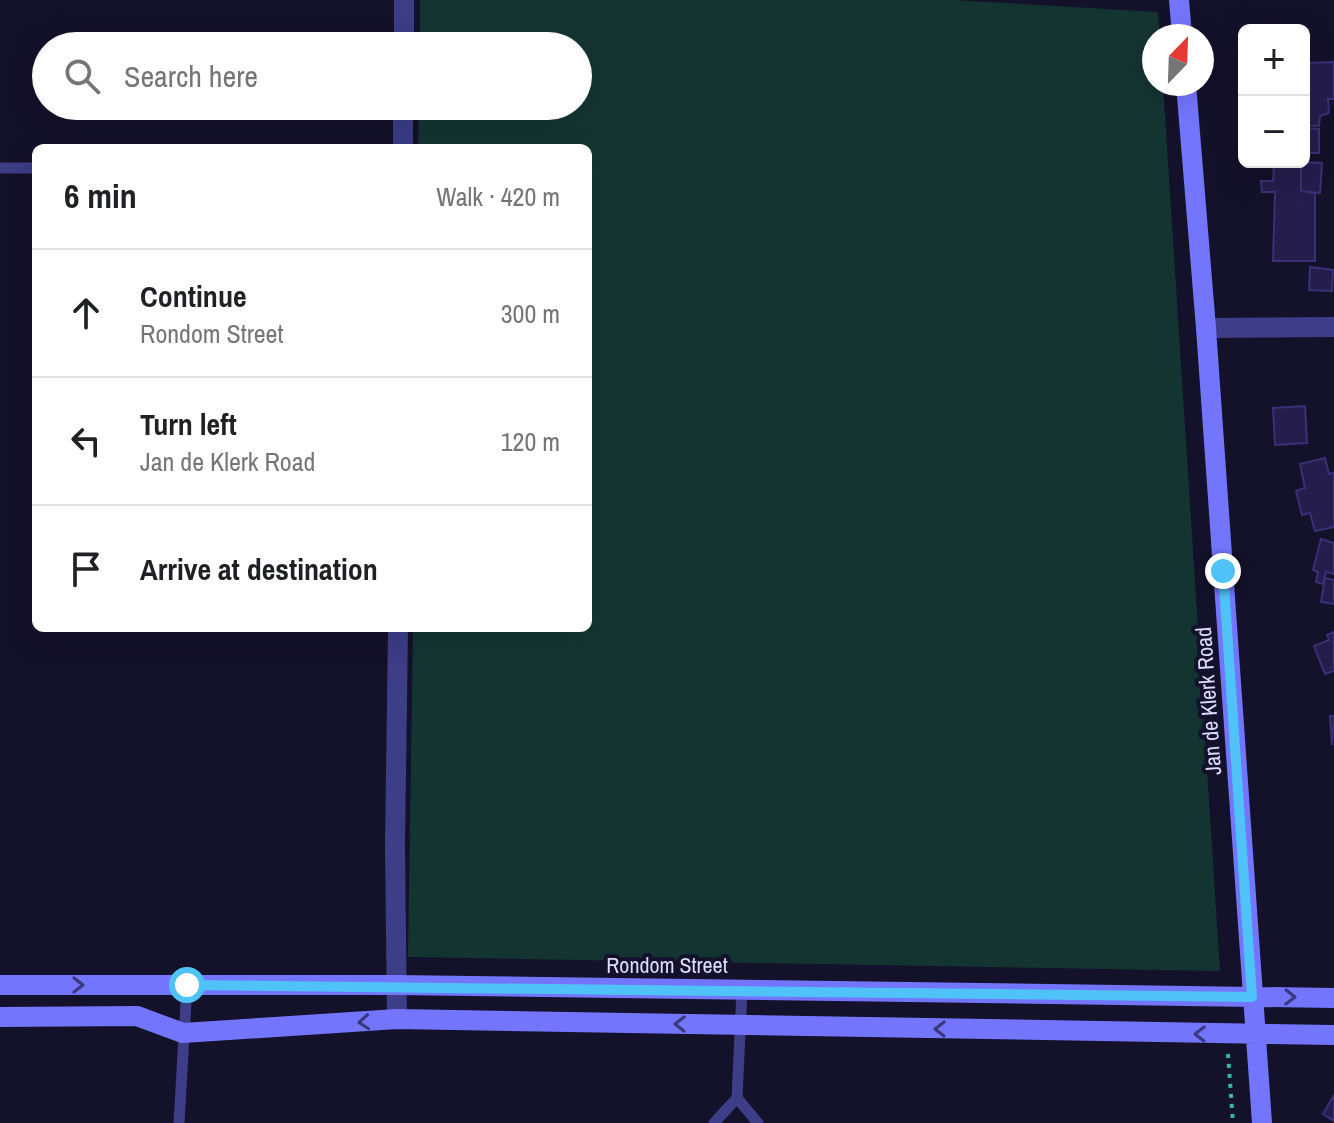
<!DOCTYPE html>
<html lang="en">
<head>
<meta charset="utf-8">
<style>
  body { margin:0; font-family:"Archivo Narrow",sans-serif; background:#f6f6f6; color:#202124 }
  .controls { position:absolute; right:24px; top:24px; display:grid; overflow:hidden; border-radius:12px; box-shadow:0 8px 32px #0002 }
  .controls button { width:72px; height:72px; display:grid; place-items:center; padding:0; border:0; border-bottom:2px solid #e0e0e0; background:#fff; color:#202124; font:40px sans-serif }
  .compass { position:absolute; left:1142px; top:24px; width:72px; height:72px; border-radius:50%; background:#fff; box-shadow:0 8px 32px #0002; rotate:23deg }
  .stop { position:absolute; width:24px; height:24px; margin:-18px; border:6px solid #4fc3f7; border-radius:50%; background:#fff }
  .stop.end { background:#4fc3f7; border-color:#fff; box-shadow:0 2px 8px #0008 }
  .list { margin:0; padding:0; list-style:none }
  h2 { display:flex; justify-content:space-between; align-items:center; height:104px; margin:0; padding:0 32px; font-size:34px }
  h2 small { font-size:26px; font-weight:400; color:#757577 }
  .list li { display:grid; grid-template-columns:52px 1fr auto; gap:24px; align-items:center; box-sizing:border-box; height:128px; padding:0 32px; border-top:2px solid #e0e0e0 }
  .list b { display:block; font-size:30px; white-space:nowrap }
  .list p { margin:0; font-size:26px; white-space:nowrap; color:#757577 }
  .list em { font-size:26px; font-style:normal; color:#757577 }
  .icon { flex:none; width:44px; height:44px; fill:none; stroke:currentColor; stroke-width:2; stroke-linecap:round; stroke-linejoin:round }
  .map { position:relative; flex:none; width:1334px; height:1123px; overflow:hidden }
  .search { position:absolute; background:#fff; box-shadow:0 8px 32px #0002; left:32px; top:32px; width:560px; height:88px; display:flex; align-items:center; gap:20px; box-sizing:border-box; padding:0 28px; border-radius:44px; color:#757577; font-size:30px }
  .panel { position:absolute; background:#fff; box-shadow:0 8px 32px #0002; left:32px; top:144px; width:560px; height:488px; border-radius:12px }
  .map>svg:first-child { display:block }
  .green { fill:#143432 }
  .building { fill:#251d4b; stroke:#3b3077; stroke-width:2 }
  .lines { fill:none; stroke-linecap:round; stroke-linejoin:round }
  .path { stroke:#32bbae; stroke-width:4; stroke-dasharray:4 6; stroke-linecap:butt }
  .lane { stroke:#3d3d88; stroke-width:11 }
  .street { stroke:#3d3d88; stroke-width:20 }
  .secondary { stroke:#7375fd; stroke-width:20 }
  .oneway { stroke:#3a397e }
  .route { stroke:#4fc3f7; stroke-width:10 }
  .labels { text-anchor:middle; dominant-baseline:central; stroke-width:8; stroke-linejoin:round; paint-order:stroke }
  .street-label { font-size:22px; fill:#dddbff; stroke:#14112a }
</style>
</head>
<body>
<div class="map">
<svg width="1334" height="1123" viewBox="0 0 1334 1123">
  <rect width="100%" height="100%" fill="#14112a"/>
  <path class="green" d="M420 0H954L1158 12 1160 36H1154V84H1163L1220 971 408 957 413 628H588V148H418L419 106H578V46H420Z"/>
  <path class="building" d="M1334 62V99H1328L1329 113 1320 116 1319 126 1304 125V63Z
    M1304 128 1319 129V153H1304Z
    M1301 162 1322 163 1320 193 1301 191Z
    M1301 162V191L1315 193V261H1273L1275 192H1262L1261 181H1273L1274 164Z
    M1310 267 1333 270 1332 291 1309 290Z
    M1305 406 1307 443 1275 445 1273 408Z
    M1325 458 1329 474 1334 473V527L1315 531 1310 513 1302 515 1296 491 1305 488 1300 464Z
    M1321 539 1334 543V574L1326 572 1323 584 1316 582 1318 572 1313 570Z
    M1325 578 1334 580V604L1321 602Z
    M1334 632V671L1325 674 1314 646 1329 640 1327 635Z
    M1330 716H1334L1332 745Z
    M1334 1095V1121L1323 1114Z"/>
  <g class="lines">
    <path class="path" d="M1228 1054 1233 1123"/>
    <path class="lane" d="M0 168H36
      M737 1098 758 1123
      M179 1123 187 985
      M714 1123 737 1098 742 990"/>
    <path class="street" d="M404 46V0
      M403 148V106
      M1206 328 1334 327
      M397 1019 395 846 398 628"/>
    <path class="secondary" d="M1179 0 1182 36
      M1186 84 1206 328 1262 1123
      M0 985H396L1334 998
      M0 1017 137 1016 183 1033 397 1019 1334 1035"/>
  </g>
  <defs><path id="oneway-chevron" d="M-2-3.5L2.5 0L-2 3.5" fill="none" stroke-width="1.6" stroke-linecap="round" stroke-linejoin="round" transform="scale(2)"/></defs>
  <g class="oneway">
    <use href="#oneway-chevron" transform="translate(78 985)"/>
    <use href="#oneway-chevron" transform="translate(1290 997) rotate(1)"/>
    <use href="#oneway-chevron" transform="translate(364 1022) rotate(176)"/>
    <use href="#oneway-chevron" transform="translate(680 1024) rotate(-179)"/>
    <use href="#oneway-chevron" transform="translate(940 1029) rotate(-179)"/>
    <use href="#oneway-chevron" transform="translate(1200 1034) rotate(-179)"/>
  </g>
  <g class="lines">
    <path class="route" d="M187 985 1252 997 1223 571"/>
  </g>
  <g class="labels">
    <g class="street-label">
      <text transform="translate(1208 701) rotate(-94)">Jan de Klerk Road</text>
      <text x="667" y="965">Rondom Street</text>
    </g>
  </g>
</svg>
<div class="controls">
<button>+</button>
<button>−</button>
</div>
<svg class="compass" viewBox="-18 -18 36 36"><path d="M0-13l5 13h-10z" fill="#e53935"/><path d="M0 13l5-13h-10z" fill="#757577"/></svg>
<div class="stop" style="left:187px;top:985px"></div>
<div class="stop end" style="left:1223px;top:571px"></div>
<div class="search"><svg class="icon" aria-label="search" viewBox="0 0 24 24"><circle cx="10" cy="10" r="6"/><path d="M15 15l6 6"/></svg>Search here</div>
<section class="panel">
<h2>6 min<small>Walk · 420 m</small></h2>
<ul class="list">
<li><svg class="icon" aria-label="ahead" viewBox="0 0 24 24"><path d="M12 20V5M6 11l6-6 6 6"/></svg><div><b>Continue</b><p>Rondom Street</p></div><em>300 m</em></li>
<li><svg class="icon" aria-label="left" viewBox="0 0 24 24"><path d="M17 20v-9H6M10 6l-5 5 5 5"/></svg><div><b>Turn left</b><p>Jan de Klerk Road</p></div><em>120 m</em></li>
<li><svg class="icon" aria-label="arrive" viewBox="0 0 24 24"><path d="M6 21V4h12l-3 4 3 4H6"/></svg><div><b>Arrive at destination</b></div></li>
</ul>
</section>
</div>
</body>
</html>
